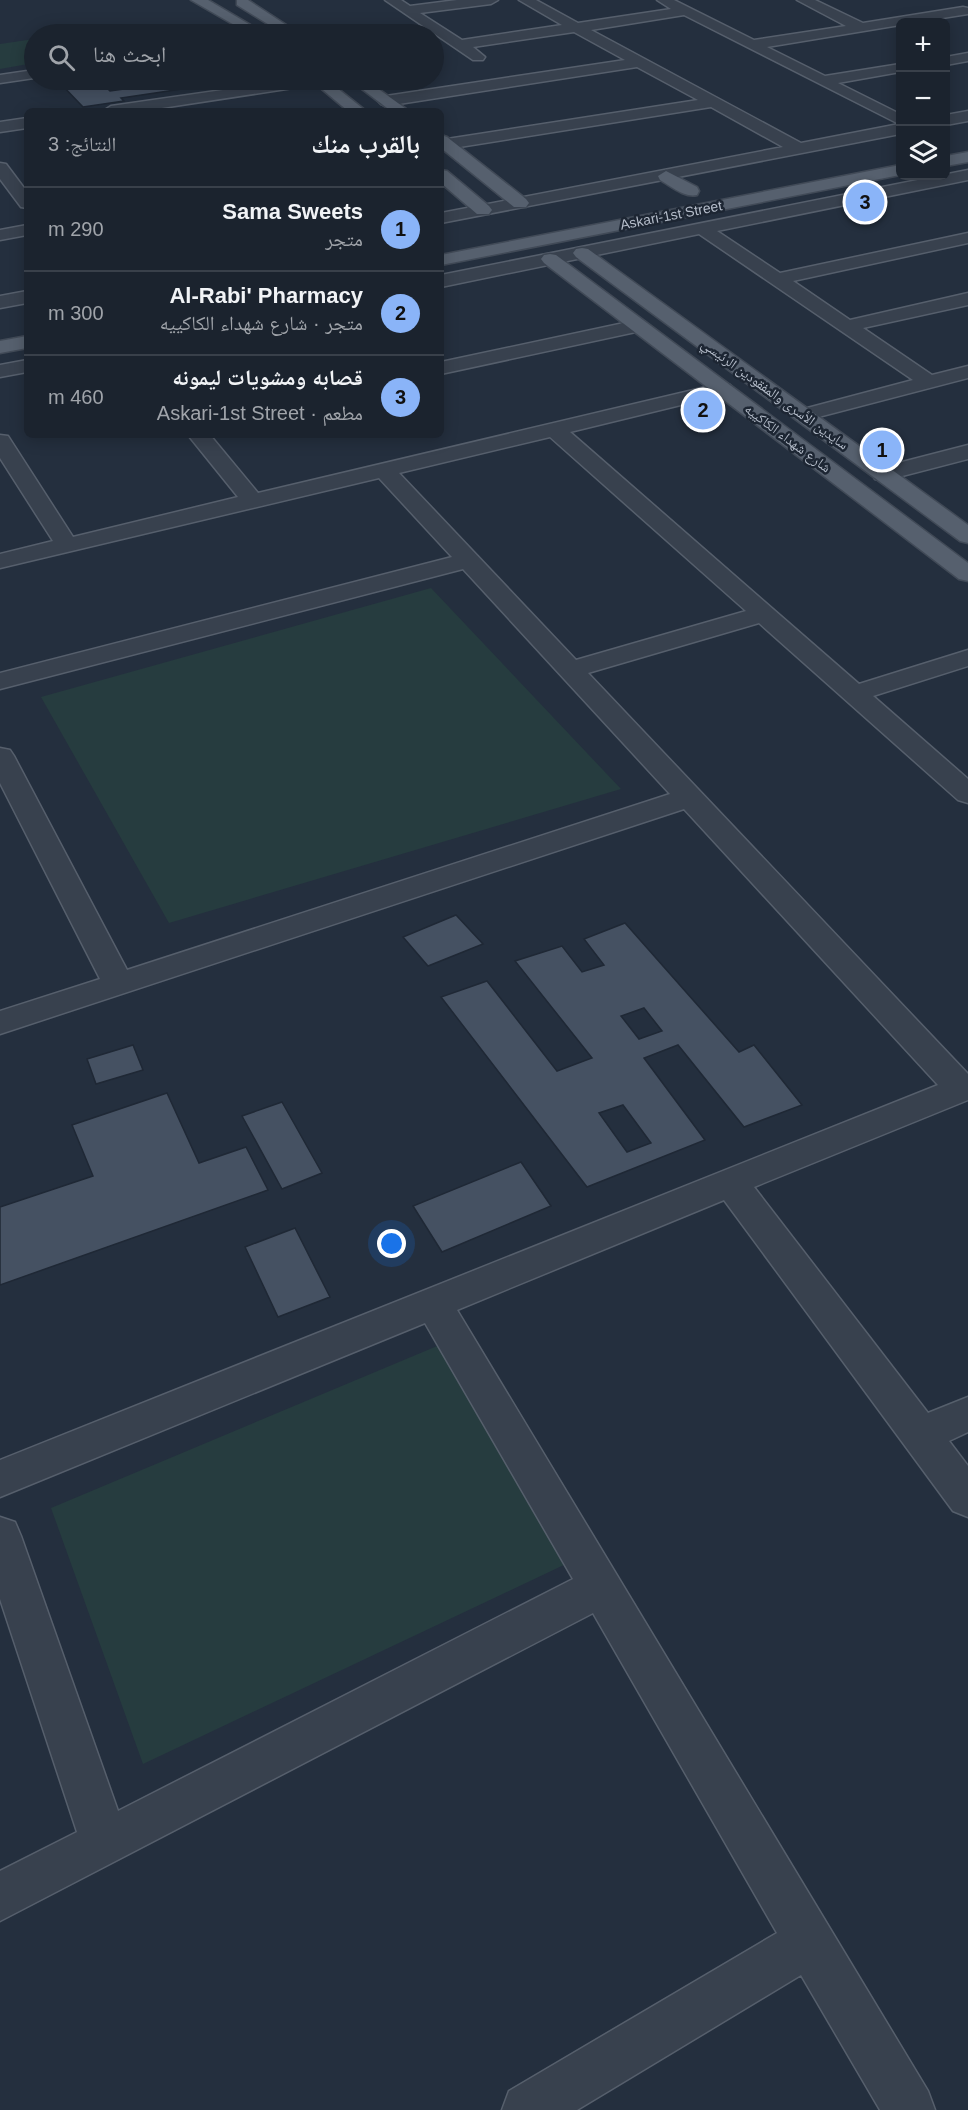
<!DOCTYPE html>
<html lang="ar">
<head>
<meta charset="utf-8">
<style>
  body { margin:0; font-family:Helvetica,"Noto Naskh Arabic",sans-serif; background:#242b36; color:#f1f3f6; direction:rtl }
  .controls { position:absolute; right:18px; top:18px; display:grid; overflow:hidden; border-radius:9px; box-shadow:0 3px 15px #0003 }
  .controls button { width:54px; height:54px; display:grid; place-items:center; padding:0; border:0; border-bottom:2px solid #39404a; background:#1b232e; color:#f1f3f6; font:30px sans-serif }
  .you { position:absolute; left:392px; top:1244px; width:21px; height:21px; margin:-15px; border:4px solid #fff; border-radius:50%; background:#1a73e8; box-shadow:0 0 0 9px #1a73e833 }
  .badge { display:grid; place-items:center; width:39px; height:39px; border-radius:50%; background:#8ab4f8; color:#111; font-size:20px; font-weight:700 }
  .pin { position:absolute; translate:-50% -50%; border:3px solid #fff; box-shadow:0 2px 6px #0006 }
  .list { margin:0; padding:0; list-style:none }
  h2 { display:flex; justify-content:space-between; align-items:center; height:78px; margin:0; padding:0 24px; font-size:26px }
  h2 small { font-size:20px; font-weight:400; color:#a0a4aa }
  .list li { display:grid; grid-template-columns:39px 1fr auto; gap:18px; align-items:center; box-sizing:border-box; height:84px; padding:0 24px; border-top:2px solid #39404a }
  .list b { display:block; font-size:22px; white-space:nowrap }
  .list p { margin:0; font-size:20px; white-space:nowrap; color:#a0a4aa }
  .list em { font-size:20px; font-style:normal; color:#a0a4aa }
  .icon { flex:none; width:33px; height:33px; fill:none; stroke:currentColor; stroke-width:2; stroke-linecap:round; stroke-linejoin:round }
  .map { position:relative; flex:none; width:968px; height:2110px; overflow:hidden; direction:ltr }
  .search { position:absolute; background:#1b232e; box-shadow:0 3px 15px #0003; left:24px; top:24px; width:420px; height:66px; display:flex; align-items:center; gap:15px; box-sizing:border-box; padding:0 21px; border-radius:33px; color:#a0a4aa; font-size:22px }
  .panel { position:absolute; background:#1b232e; box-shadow:0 3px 15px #0003; left:24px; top:108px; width:420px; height:330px; border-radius:9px; direction:rtl }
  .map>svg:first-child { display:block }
  .green { fill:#263c3f }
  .building { fill:#455162; stroke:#1f2835; stroke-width:1.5; fill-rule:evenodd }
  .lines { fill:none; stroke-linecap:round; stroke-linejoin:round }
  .minor-casing { stroke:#565f6c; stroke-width:3 }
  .major-casing { stroke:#414a57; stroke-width:3 }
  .minor { fill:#38414e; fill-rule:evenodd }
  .major { fill:#56606e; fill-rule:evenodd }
  .labels { text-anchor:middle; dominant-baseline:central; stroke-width:5; stroke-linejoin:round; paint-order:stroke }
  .far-street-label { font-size:14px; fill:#b4bcc9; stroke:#1d2633 }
</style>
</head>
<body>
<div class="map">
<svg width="968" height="2110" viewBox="0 0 968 2110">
  <rect width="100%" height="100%" fill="#242f3e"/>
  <path class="green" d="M34 39V63L0 69V44Z
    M431 588 621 789 169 923 41 697Z
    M442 1344 568 1563 143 1764 51 1508Z"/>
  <path class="building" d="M83 80H160L106 87 110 91 174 82 182 89 121 98 124 101 83 107 60 83Z
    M456 915 483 944 428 966 403 937Z
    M625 923 739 1052 754 1045 802 1105 744 1127 678 1045 644 1058 705 1140 587 1187 441 997 487 981 557 1071 592 1058 515 961 562 946 582 972 604 965 584 939ZM644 1008 662 1031 639 1039 621 1016ZM623 1105 651 1143 627 1152 599 1113Z
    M133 1045 143 1070 96 1084 87 1059Z
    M167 1093 199 1163 246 1147 268 1190 0 1285V1207L93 1176 72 1125Z
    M282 1102 322 1173 282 1189 242 1116Z
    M521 1162 551 1206 442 1252 413 1206Z
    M295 1228 330 1297 278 1317 245 1247Z"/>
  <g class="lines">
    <defs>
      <path id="minor" d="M385 0H401L410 6 457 0H498L491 4 420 13 462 40 562 25 519 0H536L578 23 671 9 657 0H674L754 40 846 26 797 0H815L863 23 963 7 968 8V14L917 22H900V25L767 47 825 76 900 64V72L838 83 900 114V134L441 223V213L783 147 711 107 447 149 441 147V141L447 139 698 100 637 67 386 106 381 104 378 101 386 96 625 60 574 32 473 47 485 57 483 60H473ZM684 15 899 124 801 143 591 30Z
        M968 53V61L946 65V57Z
        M34 70V78L0 83V75Z
        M292 80H326L319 84 142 111H103L111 106Z
        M968 111V121L946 125V115Z
        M27 118V128L0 132V122Z
        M0 163 6 164 27 192V208L21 207 0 179Z
        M968 170V180L717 231 780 273 968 233V243L793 281 850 320 968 293V305L863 328 932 375 968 366V378L803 421 796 419 792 415 796 411 913 380 699 234 441 287V275Z
        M27 225V235L0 240V230Z
        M27 291V303L0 308V296Z
        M638 320 645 322 648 326 645 330 441 374V362Z
        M27 360V372L0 377V365Z
        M723 383 730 385 733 389 730 393 570 432 859 684 968 650V666L873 696 968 779V803L958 800 759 623 588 673 968 1074V1100L754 1187 928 1413 968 1397V1432L949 1441 968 1466V1517L953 1511 724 1200 457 1310 928 2091 935 2110H880L801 1975 577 2110H502L509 2091 777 1933 593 1613 0 1921V1871L77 1832 0 1599V1517L15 1522 21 1536 118 1811 573 1579 425 1323 0 1497V1460L938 1085 684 809 0 1034V1011L100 979 0 783V748L10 750 14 756 127 970 670 794 463 569 0 689V673L452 557 379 478 0 568V554L53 541 0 458V435L8 436 73 537 238 497 188 435H210L258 493ZM550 437 746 611 576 660 399 473Z
        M968 445V459L883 481 875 479 872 474 875 469Z"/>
      <path id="major" d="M191 0H208L266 34H250Z
        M237 0H248L300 34H284L237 5Z
        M311 80H327L366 111H348Z
        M350 80H366L409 111H391Z
        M441 135 447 137 526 199 529 203 526 207H514L441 148Z
        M968 152V162L946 166V156Z
        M900 165V175L441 265V255Z
        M441 170 447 171 489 206 492 210 489 214H477L441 183Z
        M666 171 697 187 699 191 697 195C684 198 671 186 660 180L658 176Z
        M582 248 588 249 968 525V543L960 541 576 257 573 253 576 249Z
        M550 254 556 255 968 563V581L959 579 544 263 541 259 544 255Z
        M27 336V348L0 353V341Z"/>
    </defs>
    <use href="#minor" class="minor-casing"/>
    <use href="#major" class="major-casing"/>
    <use href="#minor" class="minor"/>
    <use href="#major" class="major"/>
  </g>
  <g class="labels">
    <g class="far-street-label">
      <text transform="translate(671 215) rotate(-11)">Askari-1st Street</text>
      <text transform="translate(775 394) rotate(36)">سايدين الأسرى والمفقودين الرئيسي</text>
      <text transform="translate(788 438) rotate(37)">شارع شهداء الكاكييه</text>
    </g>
  </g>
</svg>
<div class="controls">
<button>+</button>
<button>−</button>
<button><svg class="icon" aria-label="layers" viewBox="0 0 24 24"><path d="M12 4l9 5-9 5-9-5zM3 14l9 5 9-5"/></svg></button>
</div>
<div class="you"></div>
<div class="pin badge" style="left:882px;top:450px">1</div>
<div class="pin badge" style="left:703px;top:410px">2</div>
<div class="pin badge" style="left:865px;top:202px">3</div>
<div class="search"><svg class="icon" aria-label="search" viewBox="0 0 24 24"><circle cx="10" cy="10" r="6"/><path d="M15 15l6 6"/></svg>ابحث هنا</div>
<section class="panel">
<h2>بالقرب منك<small>النتائج: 3</small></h2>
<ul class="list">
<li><span class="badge">1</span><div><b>Sama Sweets</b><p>متجر</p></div><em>290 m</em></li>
<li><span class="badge">2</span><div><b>Al-Rabi' Pharmacy</b><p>متجر · شارع شهداء الكاكييه</p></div><em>300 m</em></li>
<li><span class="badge">3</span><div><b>قصابه ومشويات ليمونه</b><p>مطعم · Askari-1st Street</p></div><em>460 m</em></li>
</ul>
</section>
</div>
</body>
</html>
